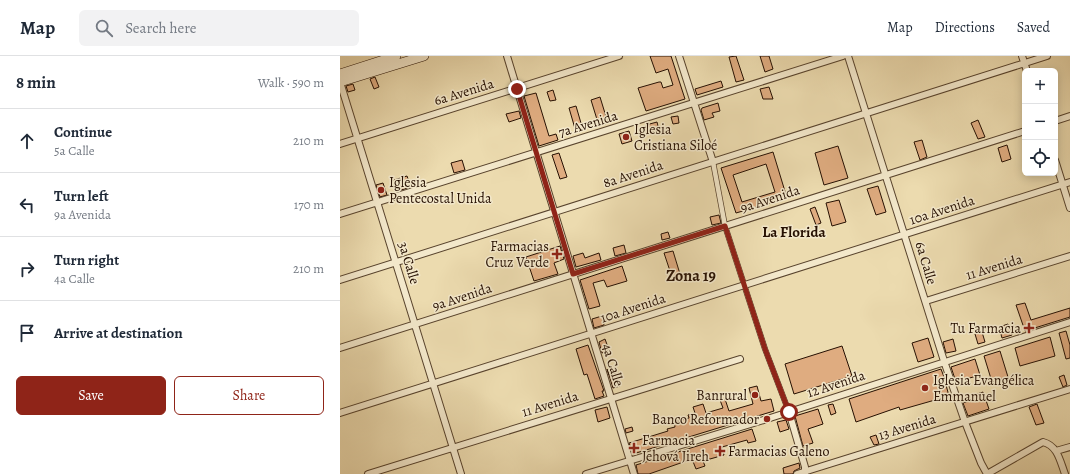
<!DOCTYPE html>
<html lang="en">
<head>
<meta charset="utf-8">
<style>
  body { margin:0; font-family:Alegreya,serif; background:#f2f2f3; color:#1f2937 }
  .controls { position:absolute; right:12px; top:12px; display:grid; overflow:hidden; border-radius:6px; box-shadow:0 2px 10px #0003 }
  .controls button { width:36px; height:36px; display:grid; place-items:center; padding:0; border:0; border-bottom:1px solid #e0e1e3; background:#fff; color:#1f2937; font:20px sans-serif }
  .stop { position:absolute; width:12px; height:12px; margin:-9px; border:3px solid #8f2418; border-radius:50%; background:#fff }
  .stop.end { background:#8f2418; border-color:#fff; box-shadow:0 1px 4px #0008 }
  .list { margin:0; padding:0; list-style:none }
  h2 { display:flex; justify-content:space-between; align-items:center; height:52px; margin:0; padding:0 16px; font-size:17px }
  h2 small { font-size:13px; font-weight:400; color:#747a83 }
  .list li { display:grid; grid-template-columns:26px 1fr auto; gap:12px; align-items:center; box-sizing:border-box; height:64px; padding:0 16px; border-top:1px solid #e0e1e3 }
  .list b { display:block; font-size:15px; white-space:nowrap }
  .list p { margin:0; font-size:13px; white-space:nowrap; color:#747a83 }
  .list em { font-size:13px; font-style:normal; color:#747a83 }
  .actions { display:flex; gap:8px; padding:12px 16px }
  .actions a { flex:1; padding:9px 0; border:1px solid #8f2418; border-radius:6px; text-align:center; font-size:14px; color:#8f2418 }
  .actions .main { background:#8f2418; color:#fff }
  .icon { flex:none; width:22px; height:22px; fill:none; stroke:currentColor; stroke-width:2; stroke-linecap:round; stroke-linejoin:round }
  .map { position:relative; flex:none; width:730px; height:418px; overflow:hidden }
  header { display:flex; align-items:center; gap:24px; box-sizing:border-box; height:56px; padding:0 20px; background:#fff; border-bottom:1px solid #e0e1e3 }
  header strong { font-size:19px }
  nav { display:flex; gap:22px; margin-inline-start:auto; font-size:14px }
  .search { width:280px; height:36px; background:#f2f2f3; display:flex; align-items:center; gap:10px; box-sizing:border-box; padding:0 14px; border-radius:6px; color:#747a83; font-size:15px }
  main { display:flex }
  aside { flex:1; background:#fff }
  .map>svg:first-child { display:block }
  .building { fill:#dfac80; stroke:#261002; fill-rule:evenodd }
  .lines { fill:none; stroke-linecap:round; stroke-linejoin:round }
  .pedestrian-casing { stroke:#58432d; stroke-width:6 }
  .minor-casing { stroke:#58432d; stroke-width:8 }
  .secondary-casing { stroke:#261002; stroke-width:10 }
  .pedestrian { stroke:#f3e8cb; stroke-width:4.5 }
  .minor { stroke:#f3e8cb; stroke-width:6 }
  .secondary { stroke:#f3e8cb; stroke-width:9 }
  .route { stroke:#8f2418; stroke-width:5 }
  .poi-dot { fill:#8f2418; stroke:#f3e8cb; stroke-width:1.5 }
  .labels { text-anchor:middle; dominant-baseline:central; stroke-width:3; stroke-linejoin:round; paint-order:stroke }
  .street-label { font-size:14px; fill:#261002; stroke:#f3e8cb }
  .poi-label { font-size:14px; fill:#261002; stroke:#f3e8cb; text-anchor:start }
  .neighbourhood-label { font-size:15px; font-weight:bold; fill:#261002; stroke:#f3e8cb }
  .quarter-label { font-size:16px; font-weight:bold; fill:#261002; stroke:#f3e8cb }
</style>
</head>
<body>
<header>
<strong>Map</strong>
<div class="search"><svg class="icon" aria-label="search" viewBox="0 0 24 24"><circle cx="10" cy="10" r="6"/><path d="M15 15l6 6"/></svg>Search here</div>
<nav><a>Map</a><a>Directions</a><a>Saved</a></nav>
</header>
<main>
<aside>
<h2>8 min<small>Walk · 590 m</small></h2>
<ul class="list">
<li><svg class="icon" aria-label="ahead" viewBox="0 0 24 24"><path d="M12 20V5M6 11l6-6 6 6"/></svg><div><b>Continue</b><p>5a Calle</p></div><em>210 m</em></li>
<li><svg class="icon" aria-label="left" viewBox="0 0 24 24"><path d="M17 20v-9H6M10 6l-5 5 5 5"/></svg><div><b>Turn left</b><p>9a Avenida</p></div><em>170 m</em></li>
<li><svg class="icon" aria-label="right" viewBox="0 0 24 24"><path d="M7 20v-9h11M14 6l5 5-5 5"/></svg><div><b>Turn right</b><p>4a Calle</p></div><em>210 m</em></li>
<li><svg class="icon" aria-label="arrive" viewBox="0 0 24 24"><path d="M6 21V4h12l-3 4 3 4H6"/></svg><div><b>Arrive at destination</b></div></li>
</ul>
<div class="actions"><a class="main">Save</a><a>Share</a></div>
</aside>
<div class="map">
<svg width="730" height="418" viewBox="0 0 730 418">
  <rect width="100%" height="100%" fill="#ecdbaf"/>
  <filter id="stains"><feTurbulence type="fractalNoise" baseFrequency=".005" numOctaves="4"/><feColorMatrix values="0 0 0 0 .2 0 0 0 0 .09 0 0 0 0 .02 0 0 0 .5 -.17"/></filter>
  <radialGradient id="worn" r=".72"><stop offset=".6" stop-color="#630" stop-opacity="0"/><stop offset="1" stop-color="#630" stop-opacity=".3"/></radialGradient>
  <path class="building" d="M310 0H331L345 43 306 55 298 32 319 26H321L323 32 333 29 328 13 316 17Z
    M396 0 404 24 396 26 389 1Z
    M420 0H429L433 13 425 16Z
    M35 21 39 31 34 33 30 23Z
    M381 25 383 31 357 39 355 33Z
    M13 28 15 34 8 36 6 30Z
    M429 31 433 43H423L420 33Z
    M213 34 216 44 210 45 207 36Z
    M196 37 209 80 216 78 218 84 199 90 184 40Z
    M260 41 268 67 259 70 251 44Z
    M378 47 380 55 372 57 374 61 364 64 361 54 362 52Z
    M236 50 243 74 236 76 229 52Z
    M179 55 181 62 169 66 166 58Z
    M338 60 339 67 333 68 331 61Z
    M638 64 645 81 638 83 631 67Z
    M317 66 319 74 308 77 306 69Z
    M289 75 292 85 282 88 279 78Z
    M582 84 587 101 580 104 574 86Z
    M667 89 671 103 662 106 658 92Z
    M498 90 508 122 484 129 475 97Z
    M433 96 447 142 396 157 381 112ZM426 108 435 136 402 146 393 119Z
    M219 97 227 121 220 123 212 99Z
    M122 104 125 114 114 117 111 107Z
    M67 120 71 131 58 135 54 124Z
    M43 127 47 139 40 141 36 129Z
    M538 130 546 156 536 159 527 133Z
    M70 141V144L60 147 59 144Z
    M499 144 506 166 492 170 486 147Z
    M475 151 481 167 476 169 470 153Z
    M379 159 381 167 372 169 370 161Z
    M328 176 330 182 322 184 321 178Z
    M284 189 286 197 275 200 273 192Z
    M220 190 224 203 214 207 218 218 194 225 186 201Z
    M333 195 340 218 332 221 324 197Z
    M243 197 245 202 259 197 261 204 236 211 233 200Z
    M282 210 287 225 267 231 264 224 253 227 260 250 249 253 240 224Z
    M685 247 691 264 730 252V261L685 275 676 249Z
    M262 260 264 269 254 272 252 263Z
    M668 268 672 279 662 282 659 271Z
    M726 275 730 289V302L726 303 719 277Z
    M642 276 645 286 638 288 635 278Z
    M710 281 715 300 680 310 675 292Z
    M588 282 594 301 578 306 572 287Z
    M265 283 269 294 262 297 259 286Z
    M613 283 616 295 606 297 603 286Z
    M248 289 264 335H262L264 340 255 343 247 318 244 319 236 293Z
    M502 290 512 320 454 338 445 308Z
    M660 295 668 321 652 326 644 300Z
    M635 303 640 319 616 326 611 311Z
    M267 313 269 319 276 317 280 330 273 332Z
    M601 313 607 329H606L609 340 560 354 559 351 516 366 509 343Z
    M724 319 727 329 723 331 719 321Z
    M417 330 421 345 431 343 434 355 293 398 289 387 328 375 327 373 335 371 334 366 349 362 348 359 355 357 353 351 363 348 366 357 383 352 380 344 385 343 389 355 413 348 409 332Z
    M643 336 649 353 628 360 623 347 638 342 637 338Z
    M493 348 496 357 491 359 488 349Z
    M697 348 704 367 696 369 689 351Z
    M267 351 270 362 258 366 255 354Z
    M478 353 483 368 468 373 473 387 463 390 455 360Z
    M446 364 449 373 440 376 437 366Z
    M292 371 293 375 286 377 285 373Z
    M412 373 416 385 408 387 407 384 382 391 384 399 363 405 365 410 356 413 352 403 309 418H298L296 409Z
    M536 379 539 388 534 389 530 381Z
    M459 407 460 412 454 415 453 418H444L443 412Z"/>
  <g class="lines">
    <defs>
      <path id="pedestrian" d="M373 106 385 170 425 293 449 356"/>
      <path id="minor" d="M167 0 294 418
        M339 0 373 106
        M508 0 604 305 625 366 641 407 647 418
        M682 0 687 15
        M0 26 121 418
        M715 65 730 60
        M0 88 279 0
        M715 104 730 152
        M0 158 503 0
        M0 224 707 0
        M586 245 730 200
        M0 292 685 75
        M449 356 465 411V418
        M0 357 730 126
        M716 395 730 391
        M28 418 400 303
        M246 418 427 363 730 266
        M457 418 730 333
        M647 418 703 386C718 390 720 405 725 418"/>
      <path id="secondary" d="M0 18 56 0
        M0 26 84 0"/>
    </defs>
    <use href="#pedestrian" class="pedestrian-casing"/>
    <use href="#minor" class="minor-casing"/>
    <use href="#secondary" class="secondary-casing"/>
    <use href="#pedestrian" class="pedestrian"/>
    <use href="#minor" class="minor"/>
    <use href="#secondary" class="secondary"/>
  </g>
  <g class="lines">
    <path class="route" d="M177 33 233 218 385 170 425 293 449 356"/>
  </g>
  <g class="poi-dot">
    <circle cx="286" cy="81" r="4"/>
    <circle cx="41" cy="134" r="4"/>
    <path d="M215 192h4v4h4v4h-4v4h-4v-4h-4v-4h4z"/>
    <path d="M687 266h4v4h4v4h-4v4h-4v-4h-4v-4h4z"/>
    <circle cx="585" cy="332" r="4"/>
    <circle cx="415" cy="339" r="4"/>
    <circle cx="427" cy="363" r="4"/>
    <path d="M292 386h4v4h4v4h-4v4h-4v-4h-4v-4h4z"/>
    <path d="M378 389h4v4h4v4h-4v4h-4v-4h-4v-4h4z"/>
  </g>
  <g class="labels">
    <g class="street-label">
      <text transform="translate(124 36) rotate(-17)">6a Avenida</text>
      <text transform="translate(248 68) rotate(-17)">7a Avenida</text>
      <text transform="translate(293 118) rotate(-18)">8a Avenida</text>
      <text transform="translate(430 143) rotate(-18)">9a Avenida</text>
      <text transform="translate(602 154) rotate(-18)">10a Avenida</text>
      <text transform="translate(69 207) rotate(73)">3a Calle</text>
      <text transform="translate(586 207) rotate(73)">6a Calle</text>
      <text transform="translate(654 211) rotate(-17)">11 Avenida</text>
      <text transform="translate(122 241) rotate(-18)">9a Avenida</text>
      <text transform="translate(293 252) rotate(-18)">10a Avenida</text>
      <text transform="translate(273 309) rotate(73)">4a Calle</text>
      <text transform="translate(496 328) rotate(-18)">12 Avenida</text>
      <text transform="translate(210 348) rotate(-17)">11 Avenida</text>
      <text transform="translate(567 371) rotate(-17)">13 Avenida</text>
    </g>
    <g class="poi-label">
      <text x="294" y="73">Iglesia<tspan x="294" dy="16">Cristiana Siloé</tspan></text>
      <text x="49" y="126">Iglesia<tspan x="49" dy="16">Pentecostal Unida</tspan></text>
      <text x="209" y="190" text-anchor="end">Farmacias<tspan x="209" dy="16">Cruz Verde</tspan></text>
      <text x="681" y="272" text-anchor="end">Tu Farmacia</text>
      <text x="593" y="324">Iglesia Evangélica<tspan x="593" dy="16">Emmanuel</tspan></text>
      <text x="407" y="339" text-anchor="end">Banrural</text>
      <text x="419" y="363" text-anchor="end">Banco Reformador</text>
      <text x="302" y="384">Farmacia<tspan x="302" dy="16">Jehová Jireh</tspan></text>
      <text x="388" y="395">Farmacias Galeno</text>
    </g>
    <g class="neighbourhood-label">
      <text x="454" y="176">La Florida</text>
    </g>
    <g class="quarter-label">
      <text x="351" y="220">Zona 19</text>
    </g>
  </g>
  <rect width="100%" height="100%" filter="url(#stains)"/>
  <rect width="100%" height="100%" fill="url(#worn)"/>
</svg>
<div class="controls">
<button>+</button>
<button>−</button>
<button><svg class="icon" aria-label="locate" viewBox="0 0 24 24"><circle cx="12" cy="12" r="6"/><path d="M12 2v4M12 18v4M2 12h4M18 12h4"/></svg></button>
</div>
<div class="stop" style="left:449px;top:356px"></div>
<div class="stop end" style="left:177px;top:33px"></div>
</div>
</main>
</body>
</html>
